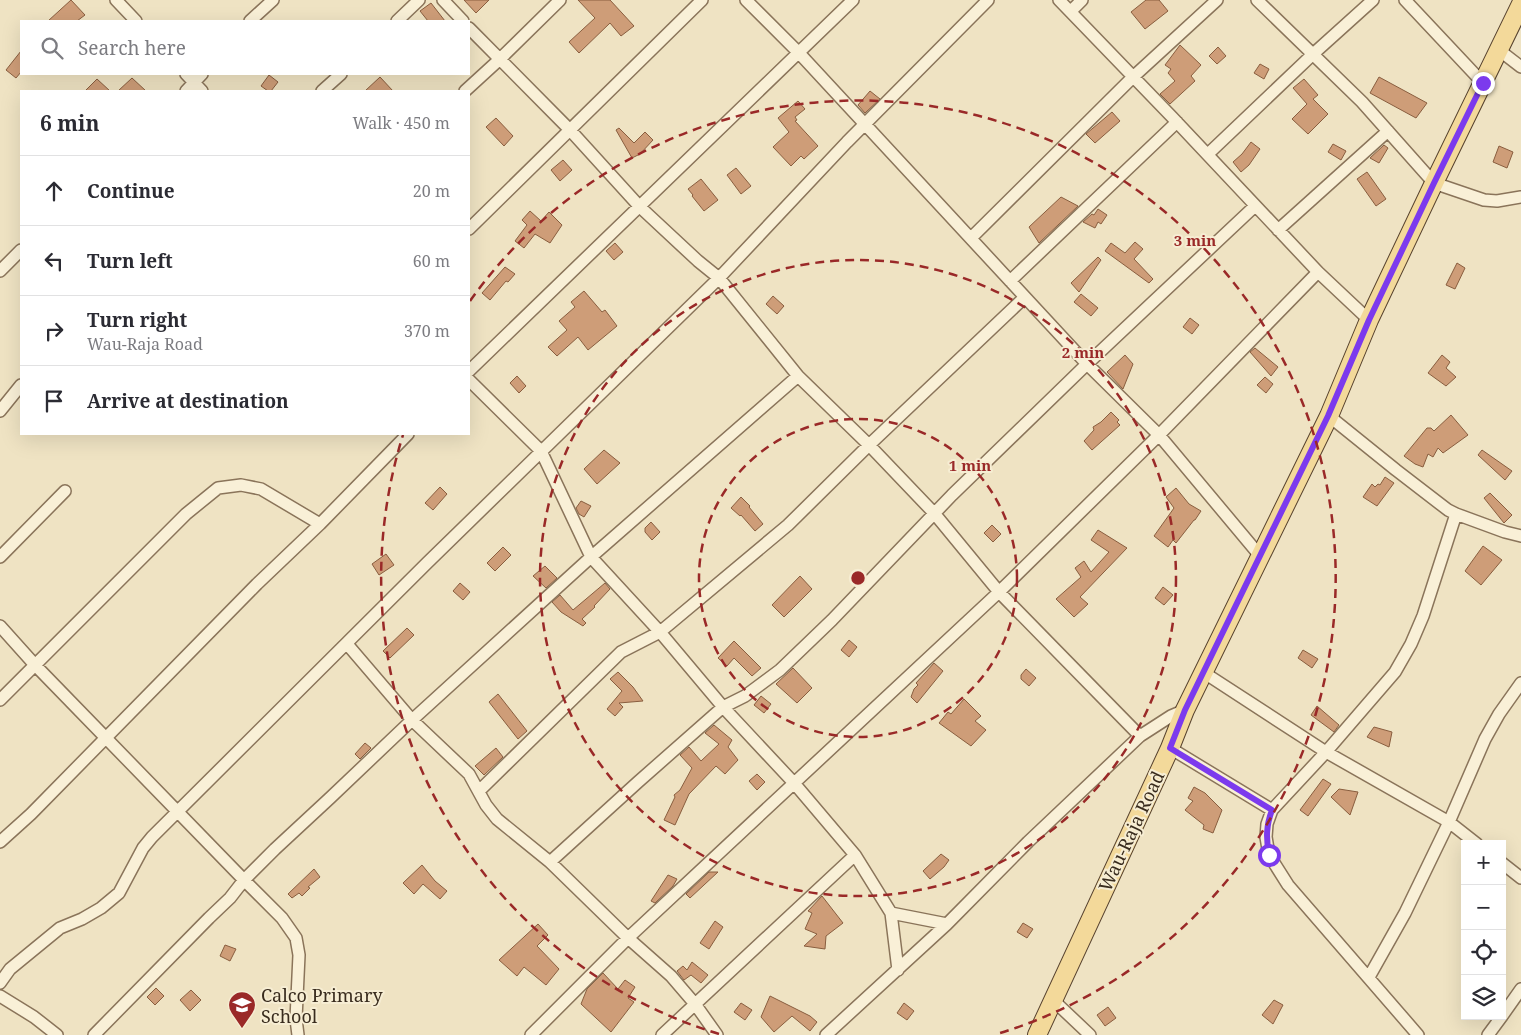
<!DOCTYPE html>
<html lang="en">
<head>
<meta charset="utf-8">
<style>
  body { margin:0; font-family:"Noto Serif",serif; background:#f7f7f7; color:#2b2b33 }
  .controls { position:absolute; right:15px; bottom:15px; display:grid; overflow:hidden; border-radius:0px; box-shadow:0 5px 20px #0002 }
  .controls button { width:45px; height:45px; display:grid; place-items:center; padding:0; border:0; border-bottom:1px solid #e1e1e2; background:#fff; color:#2b2b33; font:25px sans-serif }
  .stop { position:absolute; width:15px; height:15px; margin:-11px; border:4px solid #7c3aed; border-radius:50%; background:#fff }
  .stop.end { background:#7c3aed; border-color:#fff; box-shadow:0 1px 5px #0008 }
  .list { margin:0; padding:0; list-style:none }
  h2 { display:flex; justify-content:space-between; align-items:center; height:65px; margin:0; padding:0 20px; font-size:21px }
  h2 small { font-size:16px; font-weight:400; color:#7c7c81 }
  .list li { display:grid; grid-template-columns:32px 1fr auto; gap:15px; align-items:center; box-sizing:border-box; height:70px; padding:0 20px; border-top:1px solid #e1e1e2 }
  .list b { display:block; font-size:19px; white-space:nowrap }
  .list p { margin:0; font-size:16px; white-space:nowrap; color:#7c7c81 }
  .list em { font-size:16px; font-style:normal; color:#7c7c81 }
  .icon { flex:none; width:28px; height:28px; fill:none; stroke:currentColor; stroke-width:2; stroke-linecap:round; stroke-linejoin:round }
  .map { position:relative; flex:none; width:1521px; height:1035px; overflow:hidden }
  .search { position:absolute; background:#fff; box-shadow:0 5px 20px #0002; left:20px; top:20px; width:450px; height:55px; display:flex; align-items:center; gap:12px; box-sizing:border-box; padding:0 18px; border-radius:0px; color:#7c7c81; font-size:19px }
  .panel { position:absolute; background:#fff; box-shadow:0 5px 20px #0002; left:20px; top:90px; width:450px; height:345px; border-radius:0px }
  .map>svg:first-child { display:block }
  .building { fill:#ce9d78; stroke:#895e3f }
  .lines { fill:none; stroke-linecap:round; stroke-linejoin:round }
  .street-casing { stroke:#8a745a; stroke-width:14 }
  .primary-casing { stroke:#57422e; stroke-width:20 }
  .street { stroke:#f9f0d7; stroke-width:11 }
  .primary { stroke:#f3d99a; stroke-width:18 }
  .route { stroke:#7c3aed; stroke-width:6 }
  .ring { fill:none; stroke:#9a2928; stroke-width:2.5; stroke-dasharray:9 6 }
  .labels { text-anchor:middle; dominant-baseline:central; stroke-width:4; stroke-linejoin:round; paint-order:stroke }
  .street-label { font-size:18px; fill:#392c1e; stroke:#f6edd3 }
  .poi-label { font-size:18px; fill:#392c1e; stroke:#f6edd3; text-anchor:start }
  .centre { fill:#9a2928; stroke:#f6edd3; stroke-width:2.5 }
  .ring-label { font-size:15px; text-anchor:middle; font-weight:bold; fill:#9a2928; stroke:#f6edd3; stroke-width:4; stroke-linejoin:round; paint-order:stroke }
</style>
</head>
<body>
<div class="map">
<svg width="1521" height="1035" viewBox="0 0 1521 1035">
  <rect width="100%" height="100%" fill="#efe3c3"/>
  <path class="building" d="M71,0l14,15 -8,6h-29z
    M464,0h25l-13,13z
    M578,0h32l24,26 -13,10 -11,-13 -31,30 -10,-11 26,-24z
    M1146,0h13l9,11 -23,18 -14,-17z
    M431,3l14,18h-17l-8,-10z
    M1180,45l21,20 -10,11 4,5 -25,23 -10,-10 15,-13 -7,-8 3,-4 -6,-4z
    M1218,47l8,9 -9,8 -8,-8z
    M21,51v21l-5,6 -10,-8z
    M1260,64l9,5 -5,10 -10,-6z
    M269,75l9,7 -7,9h-3l-7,-5z
    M380,77l13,14h-28z
    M1379,77l48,26 -11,15 -46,-25z
    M132,78l14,13h-28z
    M97,79l13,12h-25z
    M1304,79l14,16 -5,4 15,15 -20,20 -16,-15 15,-15 -14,-16z
    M870,91l10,8 -15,14 -7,-8z
    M798,101l7,8 -10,8 2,3 -2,1 23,25 -14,13 -3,-3 -10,10 -18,-19 16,-15 -11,-14z
    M1112,112l8,9 -25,22 -9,-9z
    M496,118l17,18 -9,10 -18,-19z
    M619,128l15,15 11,-11 8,8 -13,14 -8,4 -16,-28z
    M1251,142l9,7 -11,16 -8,7 -8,-10 9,-8z
    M1333,144l13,7 -5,9 -13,-8z
    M1384,145l4,3 -9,15 -9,-5z
    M1499,146l14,6 -6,16 -14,-6z
    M563,160l9,10 -12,11 -9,-11z
    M736,168l15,18 -10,8 -14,-19z
    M1367,172l19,27 -10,7 -19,-27z
    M701,179l17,21 -14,11 -12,-15 1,-1 -5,-6z
    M1061,197l17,9 -39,37 -10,-16z
    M1098,209l9,6 -6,9 -3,-2 -3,6 -12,-6 9,-8 2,1z
    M530,211l11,10 8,-9 13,13 -12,18 -15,-9 -11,14 -9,-7 12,-16 -5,-5z
    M1135,242l8,7 -9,10 19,20 -4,4 -44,-32 6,-8 14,10z
    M615,243l8,9 -9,8 -8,-9z
    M1098,257l3,3 -22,32 -8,-9z
    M1457,263l8,5 -10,21 -9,-4z
    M505,267l10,7 -7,8 -2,-1 -16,19 -8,-7z
    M584,291l18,21 3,-2 12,16 -29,24 -10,-13 -21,19 -9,-9 19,-17 -8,-9 16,-14 -4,-5z
    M1081,294l17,14 -7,8 -17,-14z
    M773,296l11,10 -7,8 -11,-10z
    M1190,318l9,7 -7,9 -9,-7z
    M1255,348l23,19 -7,9 -21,-24z
    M1125,355l8,9 -10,25 -16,-17z
    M1442,355l8,7 -4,6 10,9 -10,9 -18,-13z
    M517,376l9,10 -7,7 -9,-10z
    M1265,377l8,7 -7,9 -9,-8z
    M1111,412l8,8 -2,2 3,3 -28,25 -8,-9 10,-11 -1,-3 8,-5z
    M1451,415l17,20 -25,18 -5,-5 -5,9 -5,-3 -5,13 -8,-3 -11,-8 23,-28h4l3,3z
    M604,450l16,13 -23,21 -13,-15z
    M1482,450l30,21 -7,9 -27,-25z
    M1385,477l9,6 -17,23 -14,-9 9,-13 3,3 3,-3 2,1z
    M440,487l7,7 -14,16 -8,-7z
    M1176,488l13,16 12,7 -6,9h-1l-18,23 -3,-3 -5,7 -14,-11 20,-28 -8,-11z
    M1490,493l22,22 -8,8 -20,-25z
    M741,497l9,9 -1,1 14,17 -8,7 -14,-16 -1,1 -9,-8z
    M581,501l10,5 -7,11 -5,-3 -3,-6z
    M651,522l9,10 -8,8 -7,-8v-4z
    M992,525l9,9 -8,8 -9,-9z
    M1098,530l29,18 -47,49 8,7 -14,13 -18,-18 25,-22 -6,-9 9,-7 7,11 18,-20 -18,-12z
    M1483,546l19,14 -21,25 -16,-14z
    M503,547l8,8 -16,16 -8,-8z
    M386,554l8,11 -15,10 -7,-11z
    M545,566l12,12 -11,10 -13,-12z
    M800,576l12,13 -28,28 -12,-12z
    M460,583l10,9 -7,8 -10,-9z
    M605,583l5,6 -16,17 1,1 -13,12 4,4 -3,3 -22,-14 -9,-10 8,-7 13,15z
    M1163,587l10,8 -9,10 -9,-7z
    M407,628l7,7 -24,23 -7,-7z
    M849,640l8,7 -8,10 -8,-7z
    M734,641l27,27 -9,8 -18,-18 -7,8 -9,-8z
    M1303,650l15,9 -6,9 -14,-10z
    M934,663l9,8 -26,32 -6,-6 3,-8 4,-4 -2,-2z
    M793,668l19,20 -15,15 -21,-19z
    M1026,669l10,9 -7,8 -8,-7v-4z
    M618,672l15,15 10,14 -24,2 4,4 -8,9 -8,-7 15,-18 -12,-12z
    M498,694l29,37 -9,8 -29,-37z
    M761,696l10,8 -7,9 -10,-8z
    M964,699l17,17 -6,5 11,9 -15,16 -32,-23 9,-11 3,2z
    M1317,706l22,19 -5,7 -23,-17z
    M714,725l18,15 -4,7 10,13 -13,14 -9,-8 -27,28 -14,31 -11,-5 11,-23 -1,-2 6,-5 12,-22 -12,-13 9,-8 12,14 18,-17 -14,-11z
    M1374,727l18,5 -3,15 -22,-10z
    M365,743l6,5 -11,11 -5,-5z
    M496,748l7,9 -19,18 -9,-9z
    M757,774l8,8 -8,8 -8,-9z
    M1323,779l8,5 -23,32 -8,-6z
    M1194,787l11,6 17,17 -9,23 -10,-4 1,-4 -19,-15 8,-9 -5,-3z
    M1339,789l19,3 -8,23 -19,-18z
    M941,854l8,6 -5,7 -14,12 -7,-8z
    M422,865l13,16 12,10 -7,8 -17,-15 -9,10 -11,-11z
    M314,869l6,8 -12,10 2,1 -8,8 -3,-3 -7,5 -4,-4z
    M709,872h9l-28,26 -4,-4z
    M668,875l9,4 -4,7 -18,17 -4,-2z
    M822,896l21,27 -17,13 -1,13 -21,-3 13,-12 -12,-5 7,-16 -4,-2z
    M715,921l8,6 -14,22 -9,-6z
    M1023,923l10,6 -6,9 -10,-6z
    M538,924l10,11 -11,11 22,23 -13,16 -22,-18 -7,9 -18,-16z
    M225,945l11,4 -6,12 -10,-5z
    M692,962l16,13 -7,8 -10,-8 -7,5 -7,-9 6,-5 4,4z
    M603,973l15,16 7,-9 10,7 -7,11 6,4 -23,30 -30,-28 6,-15z
    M156,988l8,8 -9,9 -8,-8z
    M191,990l10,10 -11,11 -10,-11z
    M770,996l40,20 7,6 -7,9 -18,-15 -18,16 -13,-15z
    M1274,1000l9,5 -10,19 -11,-9z
    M741,1003l11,7 -7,10 -11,-8z
    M904,1003l10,8 -7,9 -10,-7z
    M1108,1007l8,11 -11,8 -8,-11z"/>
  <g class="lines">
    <g class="street-casing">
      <path id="street" d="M116,0l20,21
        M443,0l20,21
        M746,0l53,53 288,311 72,71 102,122
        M1059,0l113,117 146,155 51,48
        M1257,0l105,102 72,81 50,17 13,1 24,-4
        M1405,0l78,83
        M1071,11l11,-11
        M250,21l23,-21
        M397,21l22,-21
        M469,28l101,102 70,77 58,54 21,17 79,98 71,69 65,68 65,79 141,144
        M1499,50l22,17
        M186,74l16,17
        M186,91l16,-17
        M322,91l19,-17
        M465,91l35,-32 60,-59
        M1208,154l104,-99 61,-55
        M469,229l233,-229
        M1278,230l110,-99
        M971,238l162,-161 84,-77
        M0,271l21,-21
        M1010,281l167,-159
        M469,371l384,-371
        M469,380l72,71 50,106 69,75 63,75 71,76 61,72 36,58 7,57
        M0,411l21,-26
        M1329,416l67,54 52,40 8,4 49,18 16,4
        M0,557l65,-66
        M0,626l35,39 209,215 38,38 14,20 3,17 -3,64 2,16
        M347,644l65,76 57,54 17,31 11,14 53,43 78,76 43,38 24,28 22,31
        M1203,672l123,80 123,70 28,22
        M0,700l186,-186 32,-26 23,-3 20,4 59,35
        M1170,748l102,62
        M479,791l142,-139 39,-20 128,-107 81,-80 156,-148
        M0,842l31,-28 226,-230 63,-60 88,-90
        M550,862l88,-80 85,-75 22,-11 35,-26 52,-50 120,-125 135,-131 168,-158
        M1502,863l19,15
        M891,913l56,11
        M1369,977l36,-64 44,-91 36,-83 14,-25 22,-31
        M0,983l10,-14 50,-41 22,-9 19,-11 18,-15 24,-45 9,-11 275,-274 292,-285 128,-136 141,-142
        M0,996l34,21 23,18
        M1053,1000l37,35
        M1502,1016l19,-27
        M94,1035l115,-117 21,-20 14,-18 31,-31 55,-51 82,-78 179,-163 207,-181
        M531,1035l97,-97 371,-346 160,-157 159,-163
        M662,1035l193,-180
        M826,1035l121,-111 81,-82 112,-106 31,-20 14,-6
        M1418,1035l-130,-150 -19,-30 -3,-18 1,-13 5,-14 54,-58 69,-80 16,-28 12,-28 33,-102
        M1488,1035l14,-19"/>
    </g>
    <g class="primary-casing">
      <path id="primary" d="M1037,1035l133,-287 15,-38 144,-294 40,-96 65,-137 87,-179"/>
    </g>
    <use href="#street" class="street"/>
    <use href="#primary" class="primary"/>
  </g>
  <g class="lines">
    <path class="route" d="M1269,855c-3,-17 -3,-29 3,-45l-102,-62 15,-38 143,-294 41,-96 65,-137 49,-100"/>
  </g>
  <g class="ring">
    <circle cx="858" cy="578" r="159"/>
    <circle cx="858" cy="578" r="318"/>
    <path d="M719 1034A477 477 0 0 1 403 435M470 301A477 477 0 1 1 997 1034"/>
  </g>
  <defs>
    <g id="school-pin" transform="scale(1.4375)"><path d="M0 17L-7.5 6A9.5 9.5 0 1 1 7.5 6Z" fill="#9a2928" stroke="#f6edd3"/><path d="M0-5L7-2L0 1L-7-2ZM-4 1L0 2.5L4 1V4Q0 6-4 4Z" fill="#fff"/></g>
  </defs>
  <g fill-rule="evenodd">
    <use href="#school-pin" x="242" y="1005"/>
  </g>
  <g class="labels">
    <g class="street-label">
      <text transform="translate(1131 831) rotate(-65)">Wau-Raja Road</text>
    </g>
    <g class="poi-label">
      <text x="261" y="995">Calco Primary<tspan x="261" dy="21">School</tspan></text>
    </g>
  </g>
  <circle cx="858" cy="578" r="8" class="centre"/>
  <g class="ring-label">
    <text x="1195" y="246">3 min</text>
    <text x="1083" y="358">2 min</text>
    <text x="970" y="471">1 min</text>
  </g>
</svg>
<div class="controls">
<button>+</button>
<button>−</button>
<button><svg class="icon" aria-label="locate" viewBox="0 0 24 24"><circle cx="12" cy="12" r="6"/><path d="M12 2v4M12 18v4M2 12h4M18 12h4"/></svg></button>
<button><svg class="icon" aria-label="layers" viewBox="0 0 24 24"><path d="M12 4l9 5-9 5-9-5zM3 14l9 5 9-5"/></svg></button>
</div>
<div class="stop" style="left:1269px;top:855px"></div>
<div class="stop end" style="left:1483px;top:83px"></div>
<div class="search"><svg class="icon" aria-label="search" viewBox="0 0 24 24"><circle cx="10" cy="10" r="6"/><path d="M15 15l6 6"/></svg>Search here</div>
<section class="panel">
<h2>6 min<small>Walk · 450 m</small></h2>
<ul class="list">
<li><svg class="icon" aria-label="ahead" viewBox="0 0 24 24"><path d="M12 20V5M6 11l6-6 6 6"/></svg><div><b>Continue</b></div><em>20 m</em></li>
<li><svg class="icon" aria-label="left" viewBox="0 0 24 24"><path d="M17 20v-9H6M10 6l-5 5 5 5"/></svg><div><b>Turn left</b></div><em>60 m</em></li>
<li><svg class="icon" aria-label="right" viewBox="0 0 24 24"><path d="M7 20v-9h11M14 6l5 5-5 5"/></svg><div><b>Turn right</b><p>Wau-Raja Road</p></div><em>370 m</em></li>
<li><svg class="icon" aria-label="arrive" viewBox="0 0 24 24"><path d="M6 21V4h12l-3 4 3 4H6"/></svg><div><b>Arrive at destination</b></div></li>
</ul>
</section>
</div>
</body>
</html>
